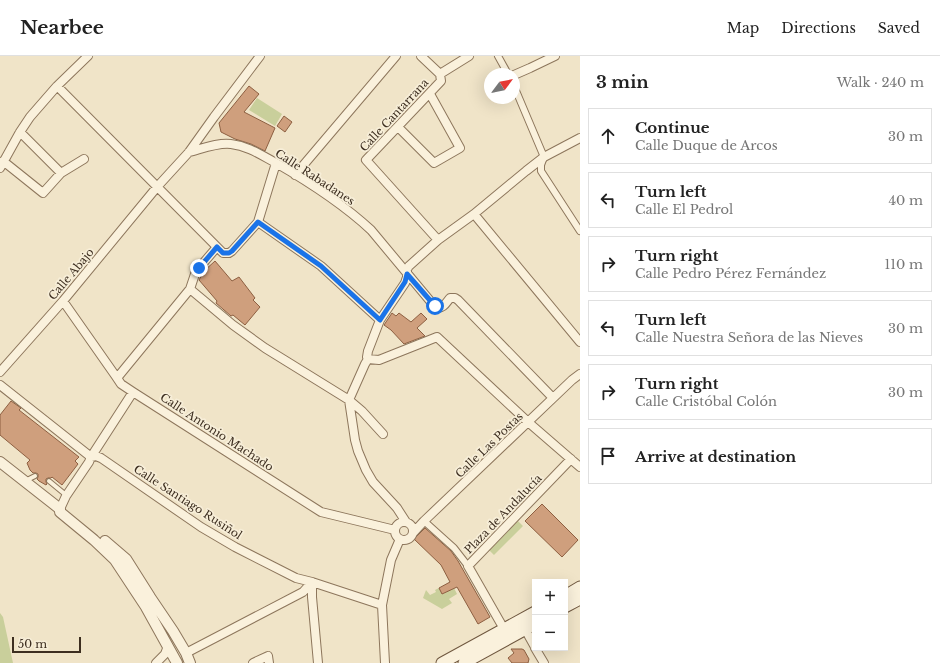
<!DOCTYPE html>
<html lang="en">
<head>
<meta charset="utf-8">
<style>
  body { margin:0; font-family:"Libre Baskerville",serif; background:#f6f6f6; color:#222 }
  .controls { position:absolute; right:12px; bottom:12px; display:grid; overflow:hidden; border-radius:0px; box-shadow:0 4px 16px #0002 }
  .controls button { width:36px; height:36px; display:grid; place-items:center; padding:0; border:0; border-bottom:1px solid #e0e0e0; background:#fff; color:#222; font:20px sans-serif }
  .compass { position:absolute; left:484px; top:12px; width:36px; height:36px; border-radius:50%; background:#fff; box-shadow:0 4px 16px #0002; rotate:58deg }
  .scale { position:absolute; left:12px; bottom:10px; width:69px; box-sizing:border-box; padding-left:4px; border:2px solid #3d2e20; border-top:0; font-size:11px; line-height:14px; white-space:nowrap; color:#3d2e20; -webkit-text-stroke:3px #f7eed8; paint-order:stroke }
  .stop { position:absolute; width:12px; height:12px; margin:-9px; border:3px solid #1a73e8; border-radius:50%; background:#fff }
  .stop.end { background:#1a73e8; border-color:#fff; box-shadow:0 1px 4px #0008 }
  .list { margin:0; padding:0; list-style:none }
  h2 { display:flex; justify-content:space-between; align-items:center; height:52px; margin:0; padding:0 16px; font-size:17px }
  h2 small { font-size:13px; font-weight:400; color:#767676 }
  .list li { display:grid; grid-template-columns:26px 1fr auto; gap:12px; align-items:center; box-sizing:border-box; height:56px; margin:0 8px 8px; padding:0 8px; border:1px solid #e0e0e0; border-radius:0px }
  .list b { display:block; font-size:15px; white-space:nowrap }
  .list p { margin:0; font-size:13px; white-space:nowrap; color:#767676 }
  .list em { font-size:13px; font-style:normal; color:#767676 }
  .icon { flex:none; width:22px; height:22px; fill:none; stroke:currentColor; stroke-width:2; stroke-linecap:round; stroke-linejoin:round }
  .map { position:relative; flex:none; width:580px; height:607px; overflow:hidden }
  header { display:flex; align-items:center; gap:24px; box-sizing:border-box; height:56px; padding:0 20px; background:#fff; border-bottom:1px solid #e0e0e0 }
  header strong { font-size:19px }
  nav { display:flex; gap:22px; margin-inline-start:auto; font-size:14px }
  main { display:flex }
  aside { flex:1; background:#fff }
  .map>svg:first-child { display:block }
  .green { fill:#c9cf9b }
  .building { fill:#cf9f7d; stroke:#8d5f41 }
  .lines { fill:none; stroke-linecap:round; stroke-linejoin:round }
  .service-casing { stroke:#8d765c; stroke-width:6 }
  .pedestrian-casing { stroke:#8d765c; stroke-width:8 }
  .minor-casing { stroke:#8d765c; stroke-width:10 }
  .tertiary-casing { stroke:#8d765c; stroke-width:12 }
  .secondary-casing { stroke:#6f573f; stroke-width:13 }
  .service { stroke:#faf1dc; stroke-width:4 }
  .pedestrian { stroke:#faf1dc; stroke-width:6 }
  .minor { stroke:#faf1dc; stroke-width:8 }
  .tertiary { stroke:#faf1dc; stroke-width:10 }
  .secondary { stroke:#faf1dc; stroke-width:11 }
  .route { stroke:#1a73e8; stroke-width:5 }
  .labels { text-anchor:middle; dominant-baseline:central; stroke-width:3.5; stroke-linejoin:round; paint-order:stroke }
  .street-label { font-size:11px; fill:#3d2e20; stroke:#f7eed8 }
</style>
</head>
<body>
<header>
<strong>Nearbee</strong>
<nav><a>Map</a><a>Directions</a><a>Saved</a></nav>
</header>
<main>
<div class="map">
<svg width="580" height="607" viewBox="0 0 580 607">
  <rect width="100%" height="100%" fill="#f0e4c8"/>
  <path class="green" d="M257,42l25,16 -7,12 -26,-16z
    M518,465l5,5 -29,29 -5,-5z
    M439,532l3,6 12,-6 3,6 -8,5 3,4 -10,6 -19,-11 3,-8 4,5 6,-3 -1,-2z
    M0,557l3,4 10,46h-13z"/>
  <path class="building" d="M249,30l10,8 -15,18 31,16 -10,23 -14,-7 -16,-5 -14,-7 -2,-9z
    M284,60l8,6 -7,10 -8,-6z
    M215,205l17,20 7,-4 16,21 -2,2 7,7 -15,18 -12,-10 -2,1 -15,-13 1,-2 -18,-21 5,-9z
    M392,257l4,3 3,-3 12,9 10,-9 6,6 -10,9 8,8 -21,8 -13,-14 -7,-5z
    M11,345l10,7 -2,2 60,47 -4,4 3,3 -16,21 -10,-8 -1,1h-3l-2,1v3l1,2 -1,1 -7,-4 -2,-2 1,-2v-3l-2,-1h-3l-3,-3 -3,-7 3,-3 -30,-25v-20z
    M542,448l36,36 -16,17 -37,-36z
    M425,472l26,23 7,10 32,56 -12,7 -21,-37 -15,7 -3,-6 11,-6 -9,-17 -27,-26z
    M511,593h11l2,1 5,9 -1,4h-16l-4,-5 6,-5z"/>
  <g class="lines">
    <g class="service-casing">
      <path id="service" d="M25,425l10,-5
        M49,425l17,14"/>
    </g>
    <g class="pedestrian-casing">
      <path id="pedestrian" d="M498,0l10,18
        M514,30l30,71 -3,8v6l39,60
        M424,465l30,27 14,18"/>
    </g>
    <g class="minor-casing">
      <path id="minor" d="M421,0l19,18 29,-18
        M514,19l16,-7 25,-12
        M57,30l166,167h6l3,-2 26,-29 18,-59
        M398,71l36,36 26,-15 -30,-54
        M20,76l41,41
        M189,96c12,-3 30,-10 42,-8 17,2 30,11 45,19 33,19 67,41 95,67l65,78c7,1 10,-5 14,-10h5l3,2 95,98
        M3,105l40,32 18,-20 23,-14
        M0,112l20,-36 10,-15 27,-31 31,-30
        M295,119l101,-119
        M474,158l106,128
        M258,166l63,44 59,54
        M438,184l-72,-80 75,-79 -1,-7
        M190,233l43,36 32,23 84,52 13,11 21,23
        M63,245l54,77 4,6 12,8 188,120 74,18
        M368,303l11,1 58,-23 91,85 52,45
        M0,316l63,-71 94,-114 32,-35 25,-35 46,-61
        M117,322l73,-89 5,-15 4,-6 18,-21
        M0,329l91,72 5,-1 5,2 100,69 34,20 61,31 16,4 70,23
        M349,344l16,-36 3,-5 -1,-2 1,-6 12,-31 25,-37 2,-6v-8l2,-3 29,-26 36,-26 52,-43 18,-14 36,-19
        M349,344l6,40 3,11 8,19 7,12 24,26 9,14
        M60,453l6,-13 23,-34 2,-5 42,-65
        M395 475a9 9 0 1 1 18 0a9 9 0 1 1-18 0Z
        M413,477l11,-12 148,-141 8,-6
        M312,526v15l6,66
        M504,573l-36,-63 103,-107
        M525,573l10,18
        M535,592l9,15
        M186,597l117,-61 9,-10
        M156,607l9,-9 3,-8
        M253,607l15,-7 1,7
        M385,607l-3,-58 9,-45 9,-21"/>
    </g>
    <g class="tertiary-casing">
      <path id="tertiary" d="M0,406l60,47v3l34,28 21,20 31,47 31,56
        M105,485l21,18 24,38 23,34 13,22 4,10"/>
    </g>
    <g class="secondary-casing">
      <path id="secondary" d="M565,540l15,-9
        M565,551l15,-8
        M442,607l93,-51
        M464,607l71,-39"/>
    </g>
    <use href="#service" class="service"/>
    <use href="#pedestrian" class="pedestrian"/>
    <use href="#minor" class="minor"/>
    <use href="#tertiary" class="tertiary"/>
    <use href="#secondary" class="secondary"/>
  </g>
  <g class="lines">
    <path class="route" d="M199,212l18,-21 6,6h6l3,-2 26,-29 63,44 59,54 25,-38 2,-8 28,32"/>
  </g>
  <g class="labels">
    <g class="street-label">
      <text transform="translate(394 59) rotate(-47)">Calle Cantarrana</text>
      <text transform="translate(315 121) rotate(33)">Calle Rabadanes</text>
      <text transform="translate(71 218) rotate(-50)">Calle Abajo</text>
      <text transform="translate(217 376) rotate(33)">Calle Antonio Machado</text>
      <text transform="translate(489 389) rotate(-44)">Calle Las Postas</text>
      <text transform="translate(188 446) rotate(33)">Calle Santiago Rusiñol</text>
      <text transform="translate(503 458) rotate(-46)">Plaza de Andalucía</text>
    </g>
  </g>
</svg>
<div class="controls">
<button>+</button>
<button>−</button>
</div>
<svg class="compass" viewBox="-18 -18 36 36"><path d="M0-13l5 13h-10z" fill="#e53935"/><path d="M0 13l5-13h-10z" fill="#767676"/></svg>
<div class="scale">50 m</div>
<div class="stop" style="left:435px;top:250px"></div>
<div class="stop end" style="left:199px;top:212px"></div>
</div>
<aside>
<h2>3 min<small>Walk · 240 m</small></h2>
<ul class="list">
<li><svg class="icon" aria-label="ahead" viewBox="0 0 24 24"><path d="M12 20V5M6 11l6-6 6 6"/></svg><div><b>Continue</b><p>Calle Duque de Arcos</p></div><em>30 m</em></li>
<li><svg class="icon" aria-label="left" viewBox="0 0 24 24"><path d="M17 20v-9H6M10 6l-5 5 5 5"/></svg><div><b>Turn left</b><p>Calle El Pedrol</p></div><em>40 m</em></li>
<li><svg class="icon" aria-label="right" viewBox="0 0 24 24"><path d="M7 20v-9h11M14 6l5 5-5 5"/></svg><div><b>Turn right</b><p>Calle Pedro Pérez Fernández</p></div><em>110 m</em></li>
<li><svg class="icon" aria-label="left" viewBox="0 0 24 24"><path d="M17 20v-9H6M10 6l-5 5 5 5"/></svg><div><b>Turn left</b><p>Calle Nuestra Señora de las Nieves</p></div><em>30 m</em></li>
<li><svg class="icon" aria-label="right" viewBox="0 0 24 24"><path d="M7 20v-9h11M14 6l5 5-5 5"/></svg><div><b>Turn right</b><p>Calle Cristóbal Colón</p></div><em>30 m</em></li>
<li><svg class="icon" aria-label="arrive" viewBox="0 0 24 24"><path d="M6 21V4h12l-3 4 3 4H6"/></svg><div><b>Arrive at destination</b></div></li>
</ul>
</aside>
</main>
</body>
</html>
